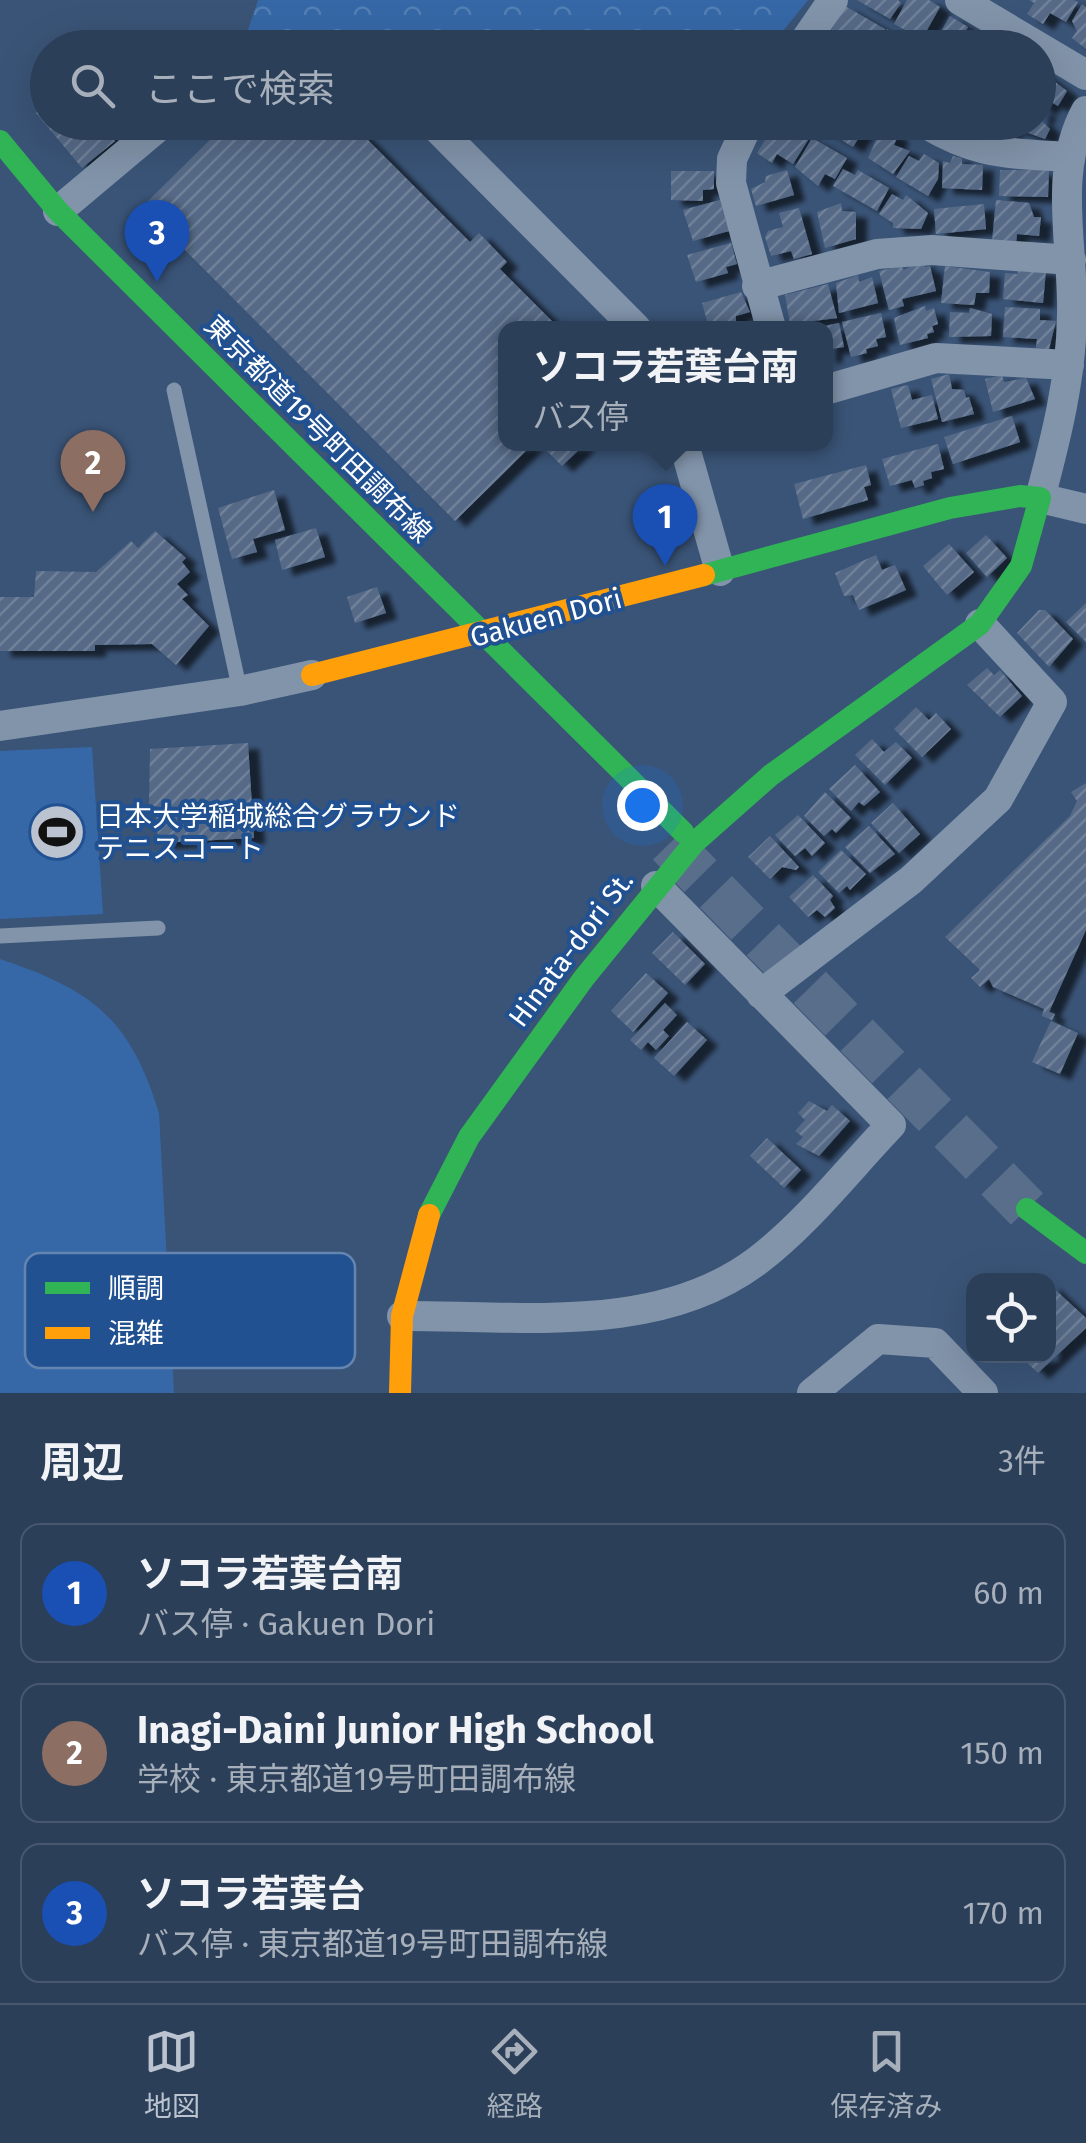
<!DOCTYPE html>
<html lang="ja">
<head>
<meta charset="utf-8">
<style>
  body { margin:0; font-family:"Fira Sans","Noto Sans JP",sans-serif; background:#384a62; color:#f1f3f6 }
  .controls { position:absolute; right:30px; bottom:30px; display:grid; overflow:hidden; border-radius:20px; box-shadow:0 10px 40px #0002 }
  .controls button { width:90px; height:90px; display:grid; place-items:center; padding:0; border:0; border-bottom:2px solid #48586f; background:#2c3f59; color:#f1f3f6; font:50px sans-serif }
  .you { position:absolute; left:642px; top:805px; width:35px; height:35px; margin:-25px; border:8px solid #fff; border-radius:50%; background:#1a73e8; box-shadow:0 0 0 15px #1a73e833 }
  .badge { display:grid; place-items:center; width:65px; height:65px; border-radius:50%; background:#bac3cf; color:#fff; font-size:32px; font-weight:700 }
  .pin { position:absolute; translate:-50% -82px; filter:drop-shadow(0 2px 5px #0008) }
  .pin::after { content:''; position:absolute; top:52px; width:35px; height:30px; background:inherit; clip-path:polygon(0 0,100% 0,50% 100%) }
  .popup { position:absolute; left:498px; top:321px; width:335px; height:130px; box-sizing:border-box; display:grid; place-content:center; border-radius:20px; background:#2c3f59; filter:drop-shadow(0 2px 8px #0005); font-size:32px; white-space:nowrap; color:#a6afba }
  .popup b { font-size:38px; color:#f1f3f6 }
  .popup::after { content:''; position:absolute; left:50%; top:100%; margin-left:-20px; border:20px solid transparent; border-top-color:#2c3f59 }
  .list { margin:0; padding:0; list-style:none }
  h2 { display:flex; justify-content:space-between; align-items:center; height:130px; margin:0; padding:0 40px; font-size:42px }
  h2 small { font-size:32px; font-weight:400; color:#a6afba }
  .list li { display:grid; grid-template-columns:65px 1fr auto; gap:30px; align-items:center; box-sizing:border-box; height:140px; margin:0 20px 20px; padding:0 20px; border:2px solid #48586f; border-radius:20px }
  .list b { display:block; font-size:38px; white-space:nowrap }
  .list p { margin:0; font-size:32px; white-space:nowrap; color:#a6afba }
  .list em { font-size:32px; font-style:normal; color:#a6afba }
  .icon { flex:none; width:55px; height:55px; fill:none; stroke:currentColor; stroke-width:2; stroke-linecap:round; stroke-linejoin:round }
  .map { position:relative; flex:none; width:1086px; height:1393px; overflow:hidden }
  .search { position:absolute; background:#2c3f59; box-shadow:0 10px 40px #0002; left:30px; right:30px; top:30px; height:110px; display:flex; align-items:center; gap:25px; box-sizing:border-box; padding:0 35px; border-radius:55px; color:#a6afba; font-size:38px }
  .sheet { height:610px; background:#2c3f59 }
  nav { display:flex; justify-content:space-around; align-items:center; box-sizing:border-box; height:140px; border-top:2px solid #48586f; background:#2c3f59; font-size:28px; color:#a6afba }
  nav a { display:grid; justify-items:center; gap:5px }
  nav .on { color:#bac3cf }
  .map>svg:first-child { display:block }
  .forest { fill:url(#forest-crowns) }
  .pitch { fill:#3668a7 }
  .building { fill:url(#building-hatch); filter:url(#shadow) }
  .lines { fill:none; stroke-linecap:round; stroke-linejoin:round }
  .primary-tunnel { stroke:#586e8b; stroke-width:45; stroke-dasharray:45 22; stroke-linecap:butt }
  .lane { stroke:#8294aa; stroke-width:15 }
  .street { stroke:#8294aa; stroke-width:30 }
  .fast { stroke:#30b455; stroke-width:22 }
  .slow { stroke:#ff9f0a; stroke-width:22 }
  .labels { text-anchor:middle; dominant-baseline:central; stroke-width:8; stroke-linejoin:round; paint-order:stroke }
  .street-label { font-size:28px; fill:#fff; stroke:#215190 }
  .poi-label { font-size:28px; fill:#fff; stroke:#215190; text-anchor:start }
  .key { fill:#215190; stroke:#6485b1; stroke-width:2.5 }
  .key-label { font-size:28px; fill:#fff }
</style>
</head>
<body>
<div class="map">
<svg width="1086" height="1393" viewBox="0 0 1086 1393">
  <defs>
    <pattern id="forest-crowns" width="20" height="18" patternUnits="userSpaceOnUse" patternTransform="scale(2.5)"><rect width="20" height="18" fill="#3668a7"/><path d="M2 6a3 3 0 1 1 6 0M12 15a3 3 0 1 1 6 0" fill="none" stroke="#547fb4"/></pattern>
    <pattern id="building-hatch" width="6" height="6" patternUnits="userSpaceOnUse" patternTransform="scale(2.5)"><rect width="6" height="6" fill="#566b87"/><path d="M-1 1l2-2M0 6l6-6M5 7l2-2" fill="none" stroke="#6f8199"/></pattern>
    <filter id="shadow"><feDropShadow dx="11" dy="6" stdDeviation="2.5" flood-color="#0009"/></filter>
  </defs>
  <rect width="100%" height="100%" fill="#3a5477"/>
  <path class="forest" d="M258,0h550l-39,48 -386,-1 -15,-13 -120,-4z"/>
  <path class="pitch" d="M92,747l11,167 -103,5v-168z
    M0,959c92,31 130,59 159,154l15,280h-174z"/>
  <path class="building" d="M857,0h41l3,3 -11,16z
    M907,0h22l11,7 -18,32 -28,-15z
    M1029,0h45l4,2 -12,20 -16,-9 -7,11 -16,-10 7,-11z
    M1082,4l4,3v42l-14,-11 5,-7 -5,-10z
    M845,6l40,23 -11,19 -14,-5 -8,5 -23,-14z
    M950,16l18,11 -4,7 12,6 -5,8h-28l4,-8 -8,-5z
    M887,29l30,19h-40z
    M1038,69l29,22 -9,15 -7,-4 -5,7 -8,-4z
    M48,103v19h51l16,19 -33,27 -46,-55z
    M1038,108l8,4 -5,8 9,9 -5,10 -31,-11 -6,7 -13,-9 2,-4h41z
    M228,122h122l120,120 9,-9 28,29 -7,7 59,59h-54v116h28l-78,77 -313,-314z
    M823,122h33l9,6 -12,19 -33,-20z
    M775,124l13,7 4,-6 18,12 -17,27 -16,-10 -5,9 -15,-10z
    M882,127l16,9 -4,9 16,6 -17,23 -25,-16z
    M812,138l35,20 -12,21 -10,-5 -7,12 -23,-19z
    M924,154l15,9 -1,16 -10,17 -32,-19 13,-21 10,5z
    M953,156l9,2v6l21,1 -1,25 -40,-2 1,-27 7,2z
    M843,169l12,6 3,-5 31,18 -12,23 -44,-25z
    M787,170l7,25 -38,11 -5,-17 14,-7 1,-6z
    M1000,170h49l-1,27 -49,-1z
    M671,171h43v18l-11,1v11l-32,-1z
    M892,194l11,6 3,-5 22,18 -7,16 -28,-1v-5l-14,-9z
    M720,200l9,31 -36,10 -10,-31z
    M996,200l33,3 5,14h7l-2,19 -22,-2 -1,10 -24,-2z
    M841,203l1,8 14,1v27l-31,9 -8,-36z
    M984,204l2,25 -50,5 -2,-25z
    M799,208l13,46 -18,5 -3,-8 -20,5 -6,-19 3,-6 15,-4 -4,-14z
    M731,243l6,21 -11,3 2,6 -32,9 -9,-27z
    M923,260l2,7 5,-1 6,25 -34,8 2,7 -15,4 -10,-39 22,-5 3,4z
    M945,266l45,6 -1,21h-13l-2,12 -33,-2z
    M1017,267l29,3 -3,33 -40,-4 2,-26 13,1z
    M858,275l1,7 13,-5 6,26 -39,10 -3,-30z
    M828,284l9,34 -47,6 -5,-29z
    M741,292l9,20 -14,4v7l-11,5h-16l-7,-25z
    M925,306l1,5 8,-3 4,16 -6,2 2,6 -7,2 1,4 -28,7 -6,-27z
    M1005,307l35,2v11l16,1 -7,28 -13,-1 1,-9 -34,-2z
    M970,308l22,6 -1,22 -42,1 1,-25 19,1z
    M881,313l5,24 -10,2 2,7 -12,3 1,4 -16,4 -9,-35z
    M839,323l5,24 -13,2 1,7 -7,2v-32z
    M949,374l3,15 12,1 2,8 3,-1 5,17 -32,8 -11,-43z
    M1002,375l2,7 22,-4 9,21 -42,13 -8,-33z
    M908,385l4,15 20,-5 6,24 -37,9 -10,-39z
    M1012,416l8,26 -67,22 -9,-27z
    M540,444h45l-23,22z
    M938,444l6,25 -13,3 1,6 -9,3 1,4 -9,3 -3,-8 -22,6 -8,-27z
    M866,465l5,20 -7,2 4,13 -65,19 -9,-35z
    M274,490l11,40 -32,9 4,13 -25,7 -14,-51z
    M316,528l9,29 -43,13 -7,-30z
    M155,531l31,27 -4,4 8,10 -13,12 11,11 -6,4 27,27 -33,39 -24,-21 -57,1v6h-95v-54h34l2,-26 60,1 35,-31 7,7z
    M986,535l21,23 -20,19 -21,-24z
    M949,544l25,28 -27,23 -24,-29z
    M876,555l6,15 13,-5 11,25 -47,20 -6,-15 -9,1 -9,-23z
    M377,587l9,26 -31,10 -8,-26z
    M1086,603v39l-20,-20z
    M1039,610h6l28,29 -24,28 -32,-34z
    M987,668l7,7 6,-5 22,26 -22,21 -33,-32z
    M916,707l13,13 7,-7 15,16 -29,28 -28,-28z
    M872,739l12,13 12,-10 16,16 -27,27 -30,-30z
    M248,743l6,95 -96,5 -2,-37 -7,1 1,-58z
    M855,765l25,27 -16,14 -5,-4 -8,9 -22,-22z
    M1086,783v147l-37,82 6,2 -3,6 -10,-4 2,-7 -51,-22 -4,-8 -9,8 -9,-9 9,-8 -35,-33 125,-121 7,-15 -6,-9z
    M825,792l26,26 -15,15 -4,-4 -8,7 -20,-20z
    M893,803l27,31 -21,19 -28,-30z
    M798,815l27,28 -13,13 -7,-8 -10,8 -20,-21z
    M869,826l26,28 -25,19 -25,-26z
    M770,836l29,31 -3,3 -14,-3 -12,12 -22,-22z
    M841,850l25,24 -16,16 -3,-4 -8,7 -21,-21z
    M813,875l20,21 -3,4 5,8 -10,9 -8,-7 -9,7 -19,-20z
    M673,932l32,32 -20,21 -33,-32z
    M646,973l22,20 -35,39 -22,-21z
    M665,1003l12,12 -14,15 6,6 -13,14 -8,-8 -7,8 -11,-10z
    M1051,1021l27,12 -18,41 -28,-12z
    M687,1022l20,18 -33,36 -20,-18z
    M809,1101l18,10 5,-6 18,16 -31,35 -23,-12 7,-7 -8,-6 10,-11 -7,-7z
    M767,1138l34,32 -17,18 -34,-32z
    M1048,1283l38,35v10l-48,45 -18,-17h28z"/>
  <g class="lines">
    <path class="primary-tunnel" d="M669,844l358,365"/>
    <path class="lane" d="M174,390l66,301
      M0,936l158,-8"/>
    <path class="street" d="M960,0l126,75
      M800,48l33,-48
      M1086,111c-34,62 -12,137 -14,205 -1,63 -16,122 -32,182l46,11
      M431,122l205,206
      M749,122l-17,37 -1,24 40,145
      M923,122c54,33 83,31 144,35
      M58,211l106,-89
      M757,286l120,-32 55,-4 139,10
      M825,390l111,-32 133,7
      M684,444l36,127
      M0,726l240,-35 72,-16
      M761,994l150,-114 87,-81 54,-97 -72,-78
      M402,1316c117,-1 255,20 355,-55 50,-38 91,-91 134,-136l-235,-239
      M812,1393l66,-54 57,4 48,50"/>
    <path class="fast" d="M0,141l58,70 625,621
      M1027,1209l59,44
      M429,1215l40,-78 115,-159 110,-135 77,-68 209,-151 41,-58 19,-68 -20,-2 -70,12 -246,67"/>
    <path class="slow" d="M312,675l392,-100
      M400,1393l2,-77 27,-101"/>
  </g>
  <defs>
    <g id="stadium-disc" transform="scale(2.875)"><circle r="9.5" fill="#bac3cf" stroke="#215190"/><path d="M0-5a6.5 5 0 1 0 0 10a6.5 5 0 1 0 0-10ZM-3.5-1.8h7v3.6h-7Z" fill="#111"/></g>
  </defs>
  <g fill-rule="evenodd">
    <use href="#stadium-disc" x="57" y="832"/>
  </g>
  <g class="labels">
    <g class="street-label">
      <text transform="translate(318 429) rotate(45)">東京都道19号町田調布線</text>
      <text transform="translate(546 618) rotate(-15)">Gakuen Dori</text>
      <text transform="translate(571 949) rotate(-53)">Hinata-dori St.</text>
    </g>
    <g class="poi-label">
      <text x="96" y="816">日本大学稲城総合グラウンド<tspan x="96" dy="32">テニスコート</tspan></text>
    </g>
  </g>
  <rect x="25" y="1253" width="330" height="115" rx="15" class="key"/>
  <rect x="45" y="1282" width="45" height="12" fill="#30b455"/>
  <rect x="45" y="1327" width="45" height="12" fill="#ff9f0a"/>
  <g class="key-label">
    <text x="108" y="1298">順調</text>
    <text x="108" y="1343">混雑</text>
  </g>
</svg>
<div class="controls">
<button><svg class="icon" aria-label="locate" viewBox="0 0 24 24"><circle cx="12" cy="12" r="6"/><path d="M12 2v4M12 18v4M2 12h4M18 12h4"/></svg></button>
</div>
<div class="you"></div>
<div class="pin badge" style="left:665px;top:566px;background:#1a4fb4">1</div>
<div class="popup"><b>ソコラ若葉台南</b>バス停</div>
<div class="pin badge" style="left:93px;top:512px;background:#8d6e63">2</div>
<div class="pin badge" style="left:157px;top:282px;background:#1a4fb4">3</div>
<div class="search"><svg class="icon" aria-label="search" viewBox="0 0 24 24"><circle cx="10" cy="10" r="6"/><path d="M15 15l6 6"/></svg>ここで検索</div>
</div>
<section class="sheet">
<h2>周辺<small>3件</small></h2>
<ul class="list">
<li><span class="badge" style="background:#1a4fb4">1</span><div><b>ソコラ若葉台南</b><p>バス停 · Gakuen Dori</p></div><em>60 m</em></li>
<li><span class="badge" style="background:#8d6e63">2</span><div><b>Inagi-Daini Junior High School</b><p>学校 · 東京都道19号町田調布線</p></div><em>150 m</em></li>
<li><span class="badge" style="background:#1a4fb4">3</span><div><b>ソコラ若葉台</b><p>バス停 · 東京都道19号町田調布線</p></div><em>170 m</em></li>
</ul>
</section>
<nav>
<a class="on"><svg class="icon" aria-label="map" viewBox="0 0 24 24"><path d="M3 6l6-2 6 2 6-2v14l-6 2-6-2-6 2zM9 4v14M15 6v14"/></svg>地図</a>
<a><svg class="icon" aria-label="directions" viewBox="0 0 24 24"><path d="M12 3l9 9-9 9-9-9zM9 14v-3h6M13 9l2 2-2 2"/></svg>経路</a>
<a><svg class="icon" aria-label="saved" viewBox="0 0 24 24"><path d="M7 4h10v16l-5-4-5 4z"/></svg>保存済み</a>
</nav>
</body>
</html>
